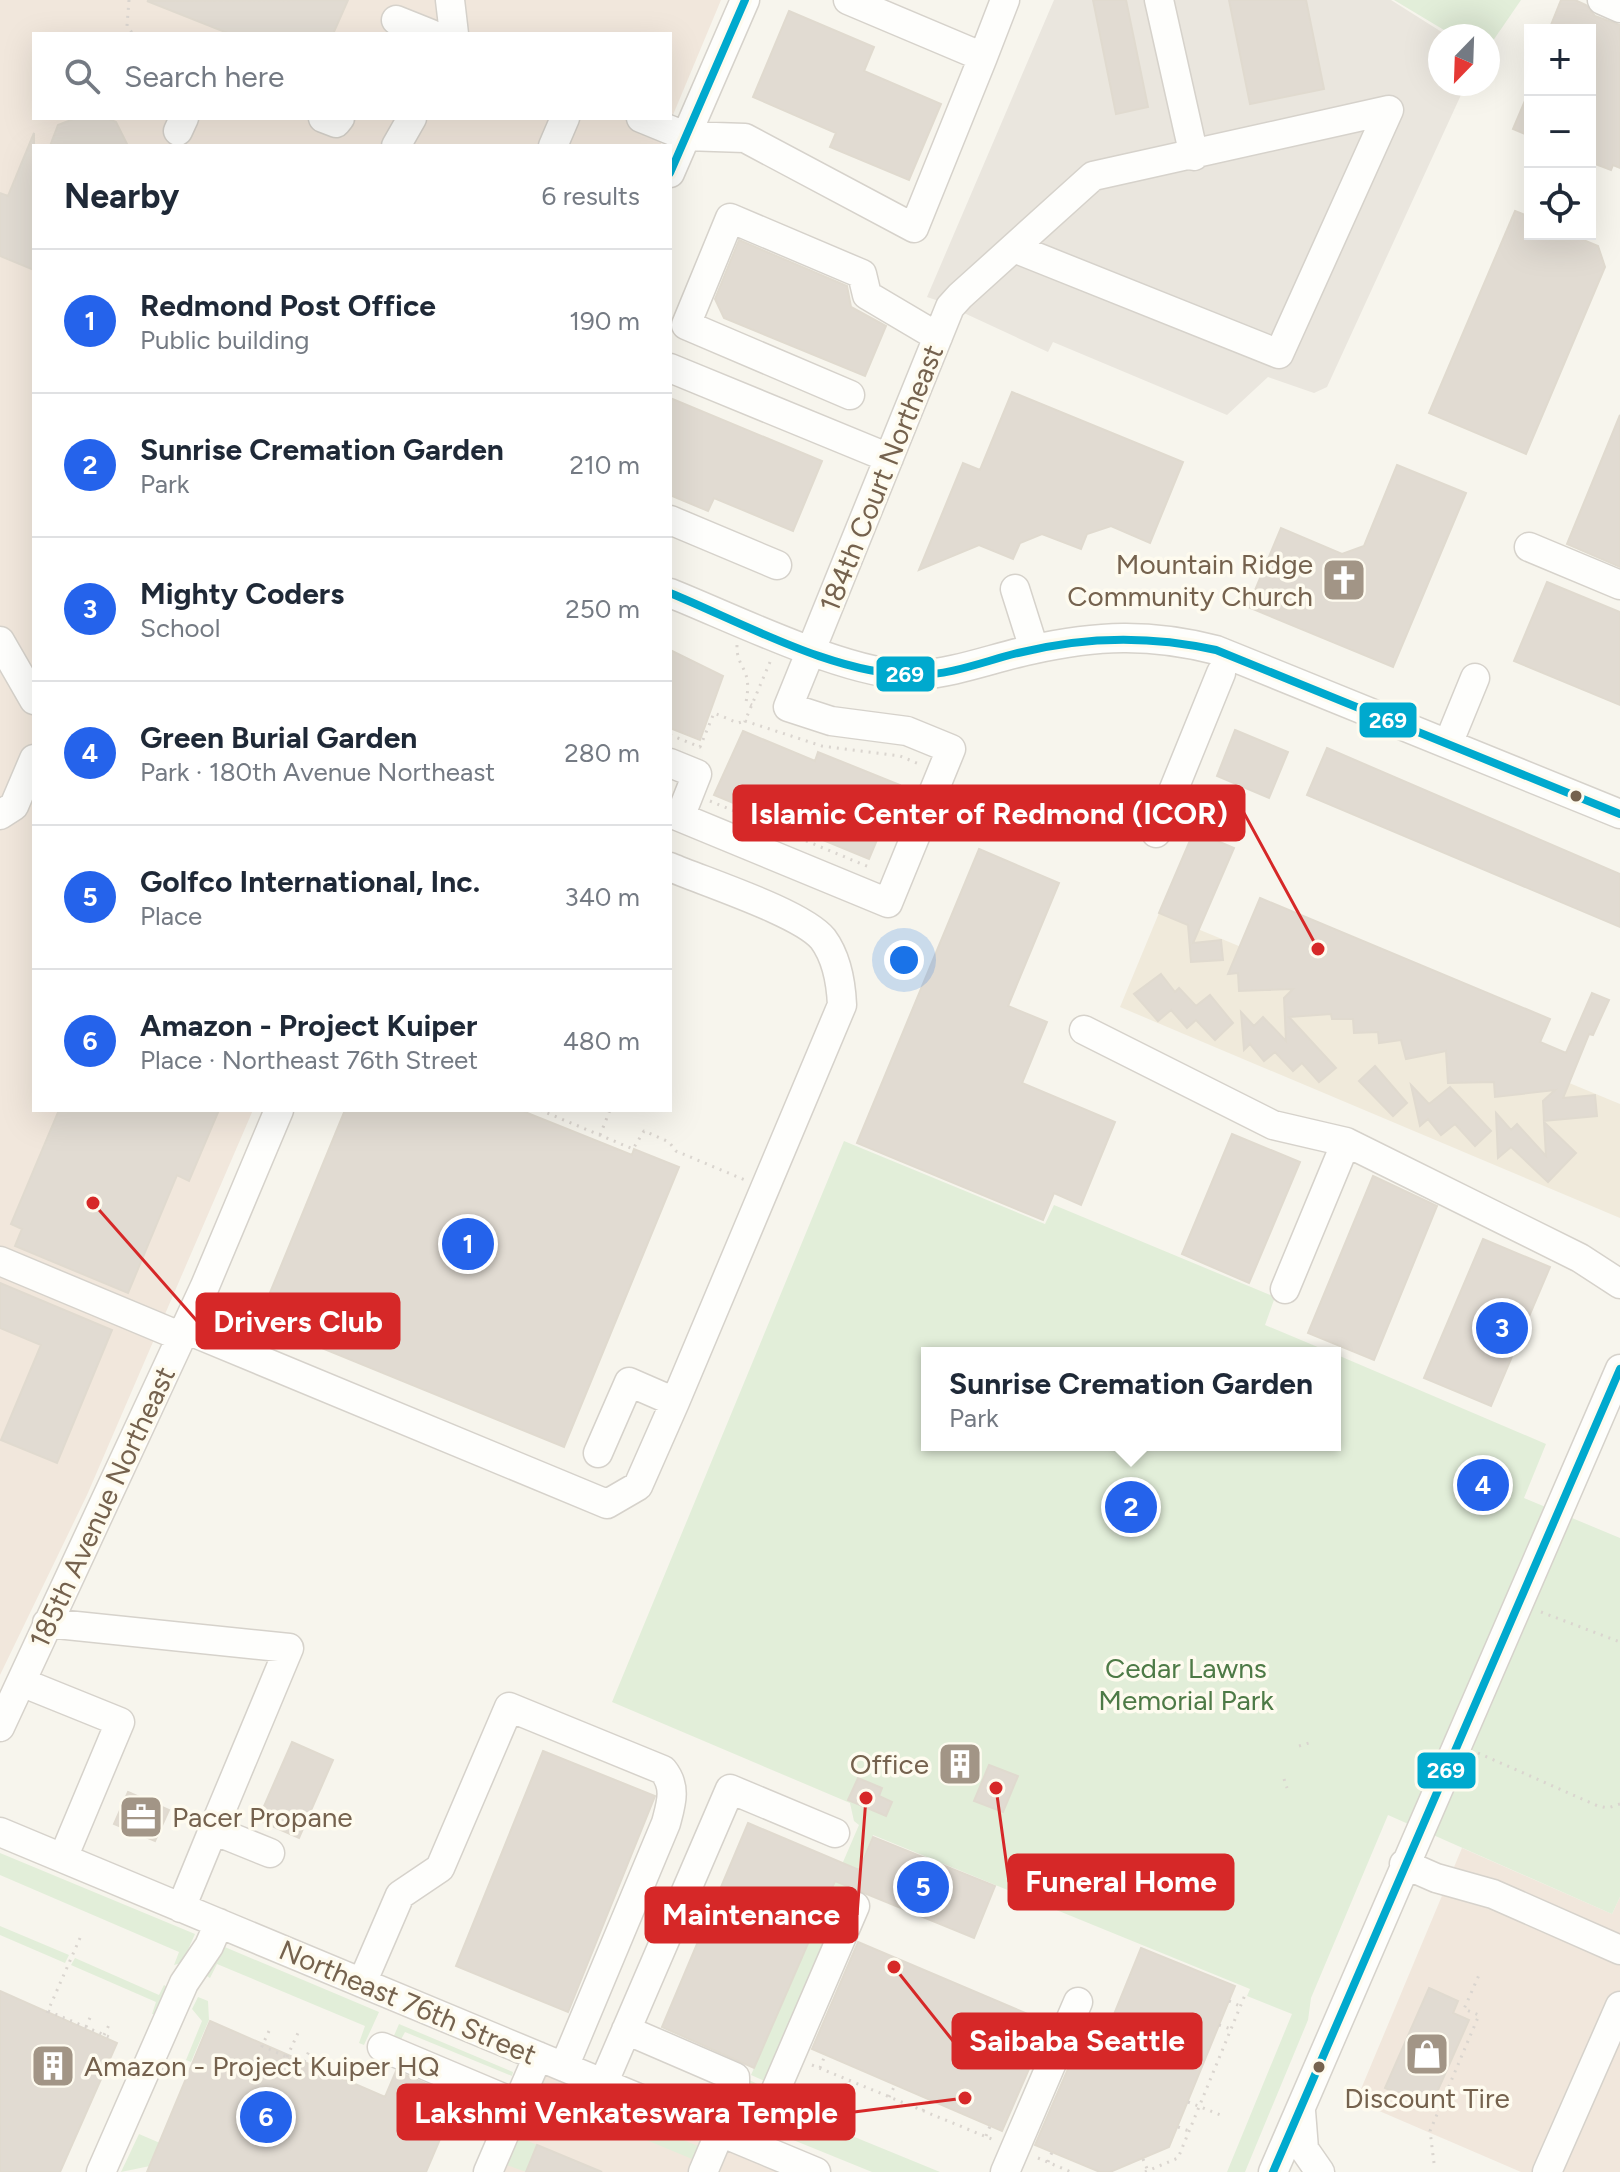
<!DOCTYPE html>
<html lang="en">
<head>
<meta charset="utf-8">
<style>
  body { margin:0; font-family:Figtree,sans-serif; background:#f6f6f7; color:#1f2937 }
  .controls { position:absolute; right:24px; top:24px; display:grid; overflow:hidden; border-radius:0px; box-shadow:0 8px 32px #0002 }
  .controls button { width:72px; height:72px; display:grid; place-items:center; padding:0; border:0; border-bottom:2px solid #e0e1e3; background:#fff; color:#1f2937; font:40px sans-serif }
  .compass { position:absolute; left:1428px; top:24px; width:72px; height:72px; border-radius:50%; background:#fff; box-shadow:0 8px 32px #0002; rotate:203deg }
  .you { position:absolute; left:904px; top:960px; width:28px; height:28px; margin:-20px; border:6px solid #fff; border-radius:50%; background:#1a73e8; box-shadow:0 0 0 12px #1a73e833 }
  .badge { display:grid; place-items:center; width:52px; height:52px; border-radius:50%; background:#2563eb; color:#fff; font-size:26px; font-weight:700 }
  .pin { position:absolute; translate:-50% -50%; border:4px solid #fff; box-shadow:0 2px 8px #0006 }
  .popup { position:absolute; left:921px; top:1347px; width:420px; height:104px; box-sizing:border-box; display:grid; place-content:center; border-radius:0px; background:#fff; filter:drop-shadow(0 2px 6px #0005); font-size:26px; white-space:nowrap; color:#747a83 }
  .popup b { font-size:30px; color:#1f2937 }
  .popup::after { content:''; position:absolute; left:50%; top:100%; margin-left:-16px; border:16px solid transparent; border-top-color:#fff }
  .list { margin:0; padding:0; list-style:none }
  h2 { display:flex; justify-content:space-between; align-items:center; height:104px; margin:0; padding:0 32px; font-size:34px }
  h2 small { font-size:26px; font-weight:400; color:#747a83 }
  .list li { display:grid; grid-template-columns:52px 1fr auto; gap:24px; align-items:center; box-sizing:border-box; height:144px; padding:0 32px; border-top:2px solid #e0e1e3 }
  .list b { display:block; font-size:30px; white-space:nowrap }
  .list p { margin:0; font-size:26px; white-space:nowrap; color:#747a83 }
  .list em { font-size:26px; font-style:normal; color:#747a83 }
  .icon { flex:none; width:44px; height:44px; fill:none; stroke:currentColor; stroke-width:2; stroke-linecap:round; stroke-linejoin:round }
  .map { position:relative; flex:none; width:1620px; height:2172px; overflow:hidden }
  .search { position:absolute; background:#fff; box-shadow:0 8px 32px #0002; left:32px; top:32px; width:640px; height:88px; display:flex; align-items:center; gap:20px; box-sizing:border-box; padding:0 28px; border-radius:0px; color:#747a83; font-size:30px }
  .panel { position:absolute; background:#fff; box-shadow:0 8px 32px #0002; left:32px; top:144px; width:640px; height:968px; border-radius:0px }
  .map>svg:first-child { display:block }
  .residential { fill:#f0eadb }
  .commercial { fill:#f1e7dc; fill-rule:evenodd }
  .industrial { fill:#eae6de }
  .green { fill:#e2eed9 }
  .building { fill:#e1dbd2; stroke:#e0dacf; stroke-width:2 }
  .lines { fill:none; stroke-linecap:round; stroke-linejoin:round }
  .minor-casing { stroke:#d6d2cb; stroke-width:31 }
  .path { stroke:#dad5cf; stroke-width:3; stroke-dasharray:2 6; stroke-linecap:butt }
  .minor { stroke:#fefefc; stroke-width:28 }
  .bus-1-casing { stroke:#fefbef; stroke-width:14 }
  .bus-1 { stroke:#00a9ce; stroke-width:8 }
  .bus-dot { fill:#75624e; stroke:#fefbef; stroke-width:3 }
  .labels { text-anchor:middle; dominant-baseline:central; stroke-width:7; stroke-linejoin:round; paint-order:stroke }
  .street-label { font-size:28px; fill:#75624e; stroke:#fefbef }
  .poi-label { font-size:28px; fill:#75624e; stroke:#fefbef; text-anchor:end }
  .park-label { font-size:28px; fill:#4d7a46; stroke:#fefbef }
  .leader { fill:none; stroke:#d62828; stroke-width:3 }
  .callout-dot { fill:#d62828; stroke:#fefbef; stroke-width:3 }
  .callout { fill:#d62828; stroke:#d62828; stroke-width:3 }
  .callout-label { font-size:30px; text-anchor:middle; font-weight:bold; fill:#fff }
  .line-badge { stroke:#fefbef; stroke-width:3 }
  .badge-label { font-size:22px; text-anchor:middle; font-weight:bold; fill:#fff }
</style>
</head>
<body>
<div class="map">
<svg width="1620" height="2172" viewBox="0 0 1620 2172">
  <rect width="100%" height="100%" fill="#f7f5ed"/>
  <path class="residential" d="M1159,913l461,191v114l-500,-211z"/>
  <path class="commercial" d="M0,0h721l-61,146h-626v964h219l-166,385 -87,180zM34,34h636v84h-636z
    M1462,1848l150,66 8,-17v275h-99l-165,-71z
    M526,2060l281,112h-331z"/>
  <path class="industrial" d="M1054,0h337l57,36h-8v48h26l-139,303 -13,6 -46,-16 -41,38 -174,-73 -5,10 -84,-39 7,-7 -20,-17 -6,14 -18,-6z"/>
  <path class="green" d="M1394,0h127l-33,48v-12h-34z
    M844,1141l201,83 9,-19 221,92 -10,28 67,28h-405v92h408v-91l211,90 -22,54 96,40v359l-8,17 -224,-99 -77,183 -3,22 -63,152h-18l65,-158 -45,-18 3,-7 -377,-154 -106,247 -16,-7 108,-250 -5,-4 -4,-18 -238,-101z
    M0,1853l195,81 -13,29 -8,2 5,-13 -179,-77z
    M0,1926l69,29 -4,8 -65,-28z
    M220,1945l159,67 -15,33 -5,-2 6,-17 -148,-62 -7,14 -3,-2z
    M75,1958l84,37 5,-10 3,2 -9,27h-6l4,-12 -85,-37z
    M198,1997l10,4 1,19 -18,42 -5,-2 16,-39 -10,-12z
    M399,2024l114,48 -1,4 -107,-44 -8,15 -7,-2z
    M749,2080l15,7 -17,34 -11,-5z
    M540,2081l158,65v5l-6,8 -156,-65z
    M790,2095l7,3 -6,13 149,61h-68l-96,-39z
    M510,2133l27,12 -11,27 -28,-10z
    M139,2134l21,9 -10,23 -29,6z"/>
  <path class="building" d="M348,0l-15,34h-103l-83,-33z
    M1093,0h33l22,107 -32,7z
    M1229,0h77l18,89 -74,15z
    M1561,0h14l11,5 9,11 25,9v143l-7,-3 -2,5 -21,-8v-132h-41z
    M789,11l85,36 -10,24 77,33 -32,76 -79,-33 6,-14 -83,-36z
    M1530,89v47l-17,-7z
    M76,118h31l9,4 12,24h-78l8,-21z
    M34,133v137l-34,-14v-63l8,3z
    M1515,211l15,6v17h39l29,12 7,21 -79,187 -97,-41z
    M739,240l108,46 4,21 35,19 -21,50 -141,-58 -9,-19z
    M1012,392l171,70 -33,81 -39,-17 -24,8 -6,15 -39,-15 -22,9 -7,16 -34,-14 -60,25 44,-107 17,7z
    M670,398l152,63 -29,70 -79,-33 -6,13 -38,-16z
    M1620,415v152l-53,-23z
    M1397,465l69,28 -73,174 -145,-60 33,-79 61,26 22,-8z
    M1547,582l73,30v93l-106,-44z
    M670,650l53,26 -23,64 -30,-12z
    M1235,730l53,22 -19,46 -52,-22z
    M743,731l72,30 3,-9 82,33 -31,74 -155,-64z
    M1327,748l293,126v53l-313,-132z
    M1194,831l40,17 -41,95 28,-3 2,20 -32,2 -3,-37 -29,-12z
    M979,849l80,34 -51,123 39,16 -25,61 93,39 -34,83 -27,-12 -11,27 -186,-77z
    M1260,898l290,121 -10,23 26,11 26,-60 17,7 -16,35 -4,-1 -26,64 32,-3 2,21 -53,5 -1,-20 12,-11 -60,7 -1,-15 -46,1 -2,-32 -40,8 -5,-19 -22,3 -1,-11 -24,1 -1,-14h-21l-1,-5 -42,3 47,51 -17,14 -17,-19 -9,8 -18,-19 -11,9 -14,-17 -6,6 -3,-38 13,14 9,-9 23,24 -2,-43 9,-9 -54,2 -1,-18 -10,1z
    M1161,974l14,18 4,-4 17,18 14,-11 23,28 -18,17 -19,-20 -9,8 -16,-18 -13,11 -24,-27z
    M1375,1066l32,37 -14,13 -34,-35z
    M1411,1085l18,19 21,-17 41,44 -16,15 -20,-22 -14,11 -13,-16 -8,7z
    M59,1110h160l-30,71 -12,-6 -49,118 -113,-47 7,-17 -11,-5z
    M345,1110h175l112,45 2,-6 45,18 -115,280 -306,-125z
    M1496,1113l15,17 6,-6 29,32 -2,-34 32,31 -28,29 -37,-35 -13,11z
    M1232,1134l68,28 -51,121 -67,-29z
    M1373,1176l64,30 -63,154 -66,-27z
    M1483,1239l67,28 -59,139 -67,-28z
    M0,1283l112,47 -55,133 -56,-23 40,-95 -41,-17z
    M292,1742l41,18 -34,78 -41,-18z
    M543,1751l112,45 -87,216 -112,-46z
    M989,1765l29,11 -15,36 -29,-11z
    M858,1778l24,10 -3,8 13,6 -6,14 -38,-16z
    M128,1792l41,18 -14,31 -41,-17z
    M748,1823l111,47 14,-33 122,49 -21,52 -139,-57 -81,187 -92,-41z
    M858,1942l191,81 -47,108 -190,-82z
    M1141,1948l94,38 -66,161 -59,25h-10l-65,-27 42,-97 20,8z
    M1429,1988l29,13 -5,12 16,7 -39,88 -45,-20z
    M0,1991l117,52 -57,129h-60z
    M210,2021l175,76 11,-26 62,26 -32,75h-279z
    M537,2145l65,27h-76z"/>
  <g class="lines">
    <g class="minor-casing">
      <path id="minor" d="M450,0l4,34
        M1159,0l35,156
        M1602,0l18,8
        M396,20l35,14
        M983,57l22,-57
        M323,118l13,5 4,-5
        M641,118l44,18 60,2 169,90 69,-171 -135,-57
        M178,131l6,-13
        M396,146l16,-28
        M553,146l12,-28
        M670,173l75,-173
        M670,368l219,90
        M850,395l-164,-70 44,-107 132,56 5,21 71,42
        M670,520l107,45
        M1529,547l91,38
        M1015,589l19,60
        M670,593c63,25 183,85 247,82 38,-2 76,-17 113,-25 67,-15 120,-17 186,0l404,164
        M0,641l34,59
        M1448,744l27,-66
        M670,763l27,11 -17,43
        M670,813l218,90 63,-154 -44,-18 -76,-10 -43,-14 162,-400 10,-11 133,-120 296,-66 -110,244 -265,-106
        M0,815l14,-9 20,-47
        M1156,833l65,-160
        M670,867c35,15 132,46 153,72 14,19 18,43 19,66l-167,397
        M1084,1030l189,95 73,17 234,116 40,26
        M0,1261l182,76
        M1285,1289l61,-147
        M185,1329l422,175 31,-18 37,-84 -46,-20 -31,71
        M47,1623l242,25 -76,182
        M21,1682l99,40 -57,136
        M0,1727l205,-441 74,-176
        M0,1832l816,340
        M1404,1864l32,14 57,16 127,56
        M181,1908l32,-78 57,23
        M362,1983l38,-88 40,-27 69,-161 154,63c14,17 8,34 3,53l-102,244
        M626,2030l109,47v11l-18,43
        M382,2047l135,57
        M603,2084l127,-295 105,44
        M1301,2111l3,38 16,23
        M752,2145l103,-239
        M101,2172l83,-189 25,-37 10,-23
        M488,2172l50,-116
        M703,2172l17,-40
        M1005,2172l73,-170
        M1273,2172l347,-803
        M1547,2172l73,-166"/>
    </g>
    <path class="path" d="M129,0l-2,26 6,8
      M737,645c-1,24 16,22 9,57l6,3
      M770,662l-25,59 77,25 78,10 19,8
      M670,735l30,12 14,-34 24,10 7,-2
      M710,801l159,66
      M884,824l9,4
      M540,1110l93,39 11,-18 25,11 7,9 69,29
      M600,1135l10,-25
      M1541,1612l79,30
      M1299,1746l13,-4
      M1478,1753l120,53 10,2 12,-4
      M1284,1779l3,9
      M1229,2001l11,5
      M48,2011l66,28
      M47,2013l33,-75
      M1219,2025l12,4
      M86,2027l6,-14
      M269,2031l-7,15 41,18 7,-15
      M104,2035l7,-14
      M287,2057l11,-24
      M812,2065l182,75
      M820,2068l5,-13
      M889,2097l6,-12
      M1188,2102l35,14
      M923,2111l5,-12
      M1178,2127l11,4
      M986,2136l4,-10
      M1038,2158l33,14
      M1143,2159l5,12
      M1048,2162l4,-10
      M1434,2163l-4,-32 49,-116 -15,-6 15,-34
      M1145,2172l33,-14 67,-163"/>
    <use href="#minor" class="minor"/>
    <g class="bus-1-casing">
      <path id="bus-1" d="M670,173l75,-173
        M670,593c73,30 167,83 247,82 34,0 68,-14 101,-22 67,-17 131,-18 198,-3l404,164
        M1273,2172l347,-803"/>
    </g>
    <use href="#bus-1" class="bus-1"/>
  </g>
  <defs>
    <g id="church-square" transform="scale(2.3)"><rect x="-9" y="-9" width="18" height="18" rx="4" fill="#a29586" stroke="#fefbef"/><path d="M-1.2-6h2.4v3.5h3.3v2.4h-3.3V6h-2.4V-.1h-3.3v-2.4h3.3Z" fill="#fff"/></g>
    <g id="building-square" transform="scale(2.3)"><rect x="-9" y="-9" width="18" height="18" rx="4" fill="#a29586" stroke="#fefbef"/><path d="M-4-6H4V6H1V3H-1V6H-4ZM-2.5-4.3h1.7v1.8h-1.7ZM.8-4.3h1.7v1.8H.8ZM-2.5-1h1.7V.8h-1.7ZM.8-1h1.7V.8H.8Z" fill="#fff"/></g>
    <g id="office-square" transform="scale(2.3)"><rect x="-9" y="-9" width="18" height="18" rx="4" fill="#a29586" stroke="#fefbef"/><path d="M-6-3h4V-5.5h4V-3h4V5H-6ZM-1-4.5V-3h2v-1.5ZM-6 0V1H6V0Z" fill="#fff"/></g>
    <g id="shop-square" transform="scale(2.3)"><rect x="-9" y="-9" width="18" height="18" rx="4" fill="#a29586" stroke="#fefbef"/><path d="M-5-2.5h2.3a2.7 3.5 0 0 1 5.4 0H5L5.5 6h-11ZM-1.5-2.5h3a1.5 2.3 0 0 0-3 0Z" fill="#fff"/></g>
  </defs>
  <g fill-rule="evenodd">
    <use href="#church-square" x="1344" y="580"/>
    <use href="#building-square" x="960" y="1764"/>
    <use href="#office-square" x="141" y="1817"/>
    <use href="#shop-square" x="1427" y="2054"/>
    <use href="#building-square" x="53" y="2066"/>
  </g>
  <g class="bus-dot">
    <circle cx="1576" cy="796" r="7"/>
    <circle cx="1319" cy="2067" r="7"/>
  </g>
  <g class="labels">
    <g class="street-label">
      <text transform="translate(881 478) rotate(-68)">184th Court Northeast</text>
      <text transform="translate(102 1507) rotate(-65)">185th Avenue Northeast</text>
      <text transform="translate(408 2002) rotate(23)">Northeast 76th Street</text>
    </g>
    <g class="poi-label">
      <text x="1313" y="564">Mountain Ridge<tspan x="1313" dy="32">Community Church</tspan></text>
      <text x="929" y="1764">Office</text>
      <text x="172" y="1817" text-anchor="start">Pacer Propane</text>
      <text x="84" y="2066" text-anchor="start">Amazon - Project Kuiper HQ</text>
      <text x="1427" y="2098" text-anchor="middle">Discount Tire</text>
    </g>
    <g class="park-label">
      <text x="1186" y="1668">Cedar Lawns<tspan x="1186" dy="32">Memorial Park</tspan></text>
    </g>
  </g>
  <path class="leader" d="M1318 949L1244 813M93 1203L197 1321M996 1788L1009 1882M866 1798L857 1915M894 1967L953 2041M965 2098L854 2112"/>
  <g class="callout-dot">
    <circle cx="1318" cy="949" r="8"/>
    <circle cx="93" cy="1203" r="8"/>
    <circle cx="996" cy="1788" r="8"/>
    <circle cx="866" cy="1798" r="8"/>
    <circle cx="894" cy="1967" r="8"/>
    <circle cx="965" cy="2098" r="8"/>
  </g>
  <g class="callout">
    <rect x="734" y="786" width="510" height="54" rx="8"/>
    <rect x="197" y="1294" width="202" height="54" rx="8"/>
    <rect x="1009" y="1855" width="224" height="54" rx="8"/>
    <rect x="646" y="1888" width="211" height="54" rx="8"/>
    <rect x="953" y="2014" width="248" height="54" rx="8"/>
    <rect x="398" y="2085" width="456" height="54" rx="8"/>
  </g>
  <g class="callout-label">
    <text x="989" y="824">Islamic Center of Redmond (ICOR)</text>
    <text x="298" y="1332">Drivers Club</text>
    <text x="1121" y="1892">Funeral Home</text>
    <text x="751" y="1925">Maintenance</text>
    <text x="1077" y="2051">Saibaba Seattle</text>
    <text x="626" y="2123">Lakshmi Venkateswara Temple</text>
  </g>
  <g class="line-badge">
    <rect x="875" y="655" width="61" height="38" rx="8" fill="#00a9ce"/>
    <rect x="1358" y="701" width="60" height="38" rx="8" fill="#00a9ce"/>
    <rect x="1416" y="1751" width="61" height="39" rx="8" fill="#00a9ce"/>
  </g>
  <g class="badge-label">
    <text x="905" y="682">269</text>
    <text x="1388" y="728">269</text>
    <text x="1446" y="1778">269</text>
  </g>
</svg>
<div class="controls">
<button>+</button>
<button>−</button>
<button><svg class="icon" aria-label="locate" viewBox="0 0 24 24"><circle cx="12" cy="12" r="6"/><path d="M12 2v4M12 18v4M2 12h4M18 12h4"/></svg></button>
</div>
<svg class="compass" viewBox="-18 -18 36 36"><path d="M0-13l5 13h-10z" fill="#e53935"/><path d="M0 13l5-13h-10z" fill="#747a83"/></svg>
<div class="you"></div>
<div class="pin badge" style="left:468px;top:1244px">1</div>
<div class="pin badge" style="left:1131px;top:1507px">2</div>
<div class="popup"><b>Sunrise Cremation Garden</b>Park</div>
<div class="pin badge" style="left:1502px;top:1328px">3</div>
<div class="pin badge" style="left:1483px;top:1485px">4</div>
<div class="pin badge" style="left:923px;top:1887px">5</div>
<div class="pin badge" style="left:266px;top:2117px">6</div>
<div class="search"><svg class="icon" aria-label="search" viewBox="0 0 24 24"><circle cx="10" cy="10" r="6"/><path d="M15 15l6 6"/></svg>Search here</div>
<section class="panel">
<h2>Nearby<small>6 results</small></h2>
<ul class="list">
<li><span class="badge">1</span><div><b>Redmond Post Office</b><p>Public building</p></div><em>190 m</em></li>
<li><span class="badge">2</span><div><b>Sunrise Cremation Garden</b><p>Park</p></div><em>210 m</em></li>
<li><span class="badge">3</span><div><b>Mighty Coders</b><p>School</p></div><em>250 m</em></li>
<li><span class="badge">4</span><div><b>Green Burial Garden</b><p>Park · 180th Avenue Northeast</p></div><em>280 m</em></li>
<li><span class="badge">5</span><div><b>Golfco International, Inc.</b><p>Place</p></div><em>340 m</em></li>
<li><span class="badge">6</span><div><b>Amazon - Project Kuiper</b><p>Place · Northeast 76th Street</p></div><em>480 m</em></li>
</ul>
</section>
</div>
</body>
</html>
